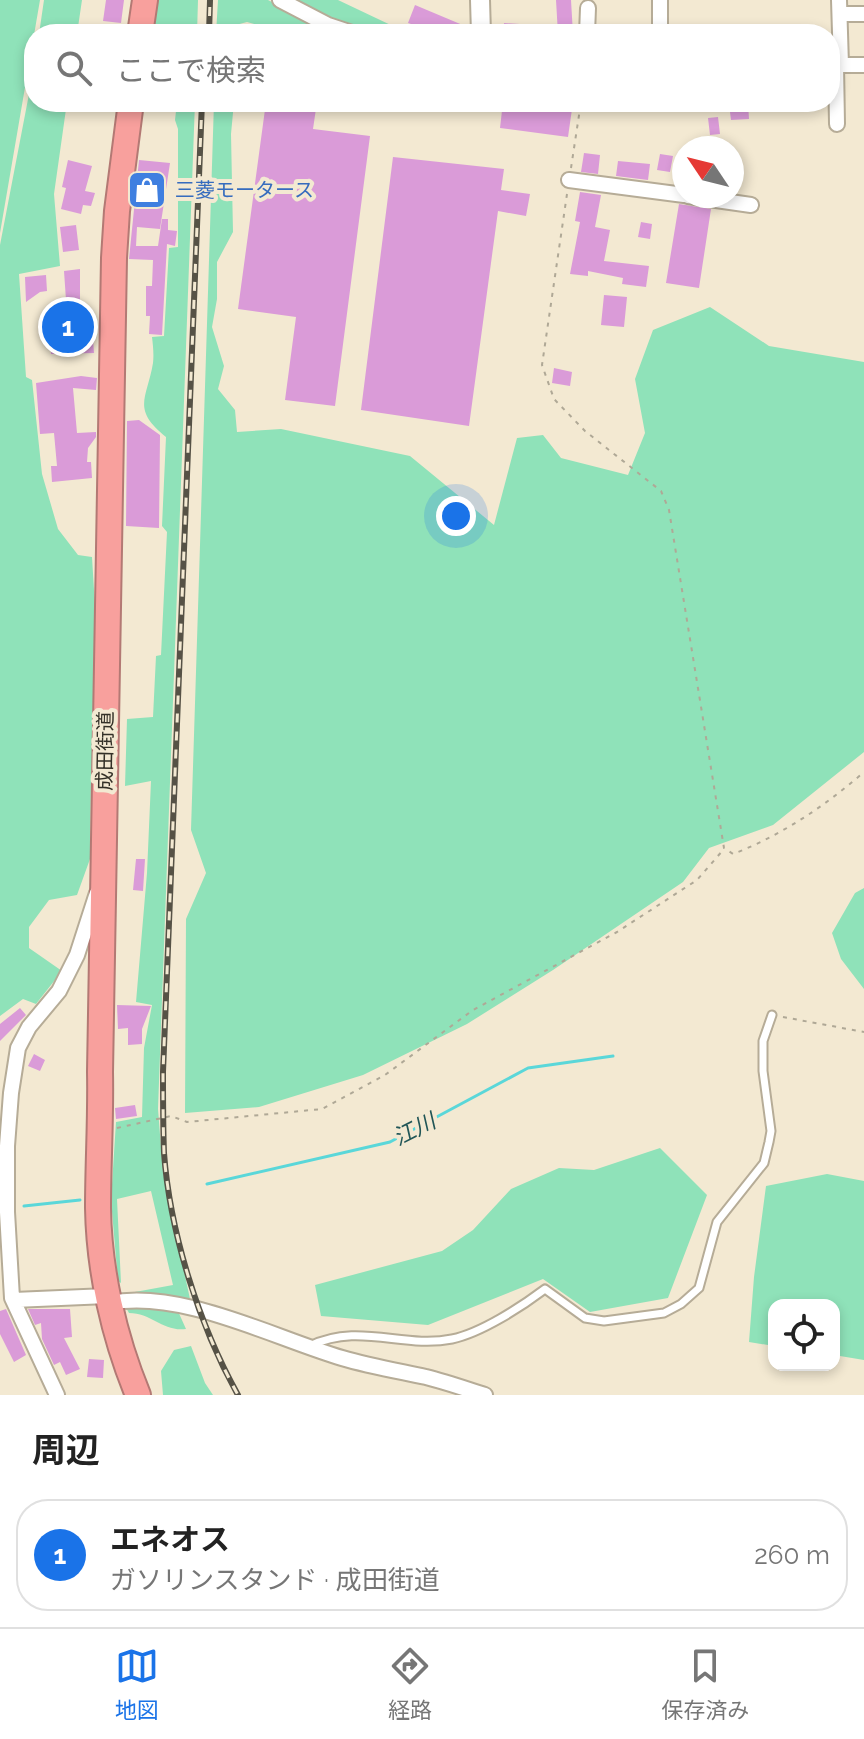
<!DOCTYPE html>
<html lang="ja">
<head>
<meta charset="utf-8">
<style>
  body { margin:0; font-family:Raleway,"Noto Sans JP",sans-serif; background:#f6f6f6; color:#222 }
  .controls { position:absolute; right:24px; bottom:24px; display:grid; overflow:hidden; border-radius:16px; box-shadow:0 4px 12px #0003 }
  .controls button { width:72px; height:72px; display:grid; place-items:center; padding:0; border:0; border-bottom:2px solid #e0e0e0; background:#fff; color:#222; font:40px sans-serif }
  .compass { position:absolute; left:672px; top:136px; width:72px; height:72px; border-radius:50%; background:#fff; box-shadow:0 4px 12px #0003; rotate:305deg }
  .you { position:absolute; left:456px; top:516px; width:28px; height:28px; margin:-20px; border:6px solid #fff; border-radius:50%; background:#1a73e8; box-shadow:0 0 0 12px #1a73e833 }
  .badge { display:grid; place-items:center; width:52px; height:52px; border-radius:50%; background:#1a73e8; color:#fff; font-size:26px; font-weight:700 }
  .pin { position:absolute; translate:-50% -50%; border:4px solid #fff; box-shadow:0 2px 8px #0006 }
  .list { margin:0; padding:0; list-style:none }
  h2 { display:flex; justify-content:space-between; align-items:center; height:104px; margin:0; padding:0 32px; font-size:34px }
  h2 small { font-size:26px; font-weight:400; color:#767676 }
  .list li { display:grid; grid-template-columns:52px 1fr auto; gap:24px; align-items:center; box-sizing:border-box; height:112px; margin:0 16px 16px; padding:0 16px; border:2px solid #e0e0e0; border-radius:32px }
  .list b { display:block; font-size:30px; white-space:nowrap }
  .list p { margin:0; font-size:26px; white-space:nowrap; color:#767676 }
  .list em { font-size:26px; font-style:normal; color:#767676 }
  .icon { flex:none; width:44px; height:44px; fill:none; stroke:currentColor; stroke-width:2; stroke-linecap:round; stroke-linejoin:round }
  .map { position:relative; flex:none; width:864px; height:1395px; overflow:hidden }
  .search { position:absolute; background:#fff; box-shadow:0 4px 12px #0003; left:24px; right:24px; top:24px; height:88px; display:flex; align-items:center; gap:20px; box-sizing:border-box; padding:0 28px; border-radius:32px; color:#767676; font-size:30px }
  .sheet { height:232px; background:#fff }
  nav { display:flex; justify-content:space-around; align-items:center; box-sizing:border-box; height:112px; border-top:2px solid #e0e0e0; background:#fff; font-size:22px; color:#767676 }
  nav a { display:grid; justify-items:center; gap:4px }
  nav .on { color:#1a73e8 }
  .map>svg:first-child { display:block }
  .green { fill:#8fe2b9 }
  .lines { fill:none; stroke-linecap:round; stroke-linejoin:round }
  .stream { stroke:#5ad7d9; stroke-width:3 }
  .building { fill:#da9bd8 }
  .lane-casing { stroke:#b6ac97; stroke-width:11 }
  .street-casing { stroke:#b6ac97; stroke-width:18 }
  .secondary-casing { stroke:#b6ac97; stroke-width:22 }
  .highway-casing { stroke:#b37974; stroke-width:28 }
  .path { stroke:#afa896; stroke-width:2; stroke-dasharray:4 6; stroke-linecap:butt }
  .lane { stroke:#fff; stroke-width:7 }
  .street { stroke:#fff; stroke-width:14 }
  .secondary { stroke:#fff; stroke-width:18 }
  .highway { stroke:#f8a09d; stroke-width:24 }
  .rail-casing { stroke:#565246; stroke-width:6 }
  .rail { stroke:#f3e9d2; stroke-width:3; stroke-dasharray:9; stroke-linecap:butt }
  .labels { text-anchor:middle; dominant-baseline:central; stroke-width:8; stroke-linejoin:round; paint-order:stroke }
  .shop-label { font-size:20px; fill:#366cbe; stroke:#f3e9d2; text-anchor:start }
  .street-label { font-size:20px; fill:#333027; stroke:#f3e9d2 }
  .water-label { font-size:22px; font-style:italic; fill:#215657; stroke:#f3e9d2 }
</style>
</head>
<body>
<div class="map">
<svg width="864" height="1395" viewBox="0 0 864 1395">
  <rect width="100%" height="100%" fill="#f3e9d2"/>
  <path class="green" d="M0,0h40l-40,233z
    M44,0h38l-5,34h-38z
    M154,0h44l-1,34h-46z
    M218,0h50l67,34h-46l-42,-12 -15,4 1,8h-17z
    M296,0h42l59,28 21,6c-56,0 -73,-7 -122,-34z
    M34,68v34h33l-13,92 6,72 -41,8 7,103 6,3 10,94 16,55 20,26 14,2 6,99 -7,123 -1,80 -13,36 -28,5 -20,27v21l33,23 -26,33 -13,-5 -23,17v-771z
    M177,102h18l-37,1007 5,64 27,126 -65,-2 -1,-3 49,-9 -22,-94 -34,8 4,84 -3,-2 -7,-81 5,-78 26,-5 2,-69 8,-43 -16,-3 11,-129 4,-92 -26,5 2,-67 26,-2 3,-61 5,-1 6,-123 -5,-6 4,-89c-35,-28 -19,-38 -13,-74 1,-8 0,-18 -1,-26l12,-1 5,-88 9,-1v-118l-3,-9z
    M214,102h20l-3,32 2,98 -16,30v37l-5,28 12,39 -6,23 17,21 2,22 44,-3 129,27 84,69 23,-87 26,-3 18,23 67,17 17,-42 -10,-54 18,-49 57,-23 59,39 95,16v390l-91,73 -64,23 -26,34 -130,88 -86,54 -104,51 -104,32 -74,6 1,-194 20,-46 -15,-43z
    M864,888v101l-23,-30 -9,-26 23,-40z
    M660,1148l47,47 -39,103 -78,14 -47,-33 -115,46 -107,-9 -6,-31 127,-34 31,-21 38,-41 48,-21 35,2z
    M827,1174l37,7v179l-30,-5v-50h-60v41l-25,-4 5,-65 12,-91z
    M173,1300l13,29c-23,3 -34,-16 -57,-16l-6,-11z
    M191,1346l14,37 8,12h-50l-2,-24 13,-21z"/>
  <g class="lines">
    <path class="stream" d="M207,1184l183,-42 138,-74 85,-12
      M24,1206l56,-6"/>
  </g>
  <path class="building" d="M106,0h18l-3,23 -18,-2z
    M556,0h15l2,34h-15z
    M415,5l50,21 -3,8h-20l-34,-11z
    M504,23l48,3v8h-49z
    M266,102h51l-4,27 57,7 -35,270 -50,-6 11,-83 -58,-8z
    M503,102h70l-5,35 -68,-9z
    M748,103l1,16 -18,1 -2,-16z
    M718,117l2,17 -10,1 -2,-17z
    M584,153l16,2 -2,19 -17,-2z
    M660,154l13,2 -3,16 -13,-2z
    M393,157l111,12 -3,21 29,4 -4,22 -28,-5 -29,215 -108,-16z
    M68,160l24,6 -7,25 10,2 -4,13 -8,-1 -2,9 -20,-5 5,-21 -4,-1z
    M139,160l31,3 -10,66 -23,-2 -1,19h22l4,-27h6v11l9,1 -2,15 -8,-2 -5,91 -13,-1 1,-18h-4v-30h6l1,-26 -24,-1z
    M618,161l32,3 -2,16 -32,-4z
    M580,192l21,3 -6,32 15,3 -6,31 45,5 -3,21 -24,-3 1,-6 -35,-7v5l-18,-2 10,-52 -5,-1z
    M679,204l32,5 -12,79 -33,-5z
    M641,222l11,2 -2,15 -12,-2z
    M76,225l3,25 -16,2 -3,-25z
    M80,269v57h12l2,27 -43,1 -1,-24 12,-1 -1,-29h5l-2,-29z
    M46,275l1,16 -7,1 -14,10 -1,-25z
    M604,295l23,2 -3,30 -23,-2z
    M554,368l18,4 -2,14 -18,-3z
    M81,376l16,2 -1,12 -23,-2 4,45 19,-1v5l-8,11 -1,14h4l1,16 -40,4 -1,-16h6l-3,-33 -14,1 -4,-51z
    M139,420l21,15 -1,93 -33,-2 1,-105z
    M136,859h9l-2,32 -10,-1z
    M117,1005l34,1 -9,23v15l-14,1v-17l-10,1z
    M20,1008l6,7 -26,26v-17z
    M34,1054l11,6 -5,11 -12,-5z
    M135,1105l2,11 -21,3 -1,-11z
    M6,1309l20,46 -12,7 -14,-28v-23z
    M28,1309h42l2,28 -8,1 16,31 -14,6 -6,-13 -6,3 -12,-26 -1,-16 -6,2z
    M89,1359l15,1 -1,18 -16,-1z"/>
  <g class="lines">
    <g class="lane-casing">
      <path id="lane" d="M310,1346c49,-24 93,3 142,-7 29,-6 69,-32 93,-50l40,29 19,3 60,-8 17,-9 18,-16 18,-66 47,-59 5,-21 2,-11 -8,-60v-30l9,-26"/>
    </g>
    <g class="street-casing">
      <path id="street" d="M280,0l48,25 27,9
        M660,0v34
        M839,0l2,65
        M840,14h24
        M587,34l1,-26
        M832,65h32
        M836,65l1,59
        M569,180l115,15
        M688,196l63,9
        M14,1300l93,-4
        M110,1303c71,-14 164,35 232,55 27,8 56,13 84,19 20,5 40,12 59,18
        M57,1395l-45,-97 -5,-86v-66l4,-53 7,-45 11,-21 30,-36 18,-36 20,-62"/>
    </g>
    <g class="secondary-casing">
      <path id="secondary" d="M480,0l1,34"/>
    </g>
    <g class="highway-casing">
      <path id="highway" d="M140,34l5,-34
        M131,102l-14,109 -3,47 -14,814c1,45 -2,91 -2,136 1,63 16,129 40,187"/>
    </g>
    <path class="path" d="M571,168l10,-66
      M567,194l-25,171 12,34 31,32 76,60 8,19 55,338 9,6c49,-19 92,-48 131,-82
      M783,1017l81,15
      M117,1128l54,-12 16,6 135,-13 63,-34 88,-65 144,-78 80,-52 27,-31"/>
    <use href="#lane" class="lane"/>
    <use href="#street" class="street"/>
    <use href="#secondary" class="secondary"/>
    <use href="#highway" class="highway"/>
    <g class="rail-casing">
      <path id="rail" d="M209,34l1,-34
        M202,102l-39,970c0,27 0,54 1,81 6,80 35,172 74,242"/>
    </g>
    <use href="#rail" class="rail"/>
  </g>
  <defs>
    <g id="shop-square" transform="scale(2)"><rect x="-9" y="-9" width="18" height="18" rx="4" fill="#3f7fe0" stroke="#f3e9d2"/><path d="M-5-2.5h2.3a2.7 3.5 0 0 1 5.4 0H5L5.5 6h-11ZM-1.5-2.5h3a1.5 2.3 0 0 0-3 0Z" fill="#fff"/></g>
  </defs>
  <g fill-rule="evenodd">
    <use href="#shop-square" x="147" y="190"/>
  </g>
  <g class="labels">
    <g class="shop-label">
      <text x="175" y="190">三菱モータース</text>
    </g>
    <g class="street-label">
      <text transform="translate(105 751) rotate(-89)">成田街道</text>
    </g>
    <g class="water-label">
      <text transform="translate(414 1129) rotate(-27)">江川</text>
    </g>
  </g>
</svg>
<div class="controls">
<button><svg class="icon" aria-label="locate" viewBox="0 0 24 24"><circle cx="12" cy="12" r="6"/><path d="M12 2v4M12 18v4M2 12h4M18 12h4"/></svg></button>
</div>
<svg class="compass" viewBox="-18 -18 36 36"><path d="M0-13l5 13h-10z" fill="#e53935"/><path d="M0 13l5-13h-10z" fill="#767676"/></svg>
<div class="you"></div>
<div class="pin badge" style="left:68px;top:327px">1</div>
<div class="search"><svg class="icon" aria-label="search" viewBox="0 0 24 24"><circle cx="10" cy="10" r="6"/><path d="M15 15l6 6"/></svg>ここで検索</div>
</div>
<section class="sheet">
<h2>周辺<small></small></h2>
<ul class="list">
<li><span class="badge">1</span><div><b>エネオス</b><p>ガソリンスタンド · 成田街道</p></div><em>260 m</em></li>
</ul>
</section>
<nav>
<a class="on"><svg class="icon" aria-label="map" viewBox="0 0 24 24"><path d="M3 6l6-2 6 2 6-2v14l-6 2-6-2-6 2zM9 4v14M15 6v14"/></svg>地図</a>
<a><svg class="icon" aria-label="directions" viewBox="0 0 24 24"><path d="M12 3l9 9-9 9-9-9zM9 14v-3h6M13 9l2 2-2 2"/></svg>経路</a>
<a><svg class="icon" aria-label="saved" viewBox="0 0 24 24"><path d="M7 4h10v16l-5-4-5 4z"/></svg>保存済み</a>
</nav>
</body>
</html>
